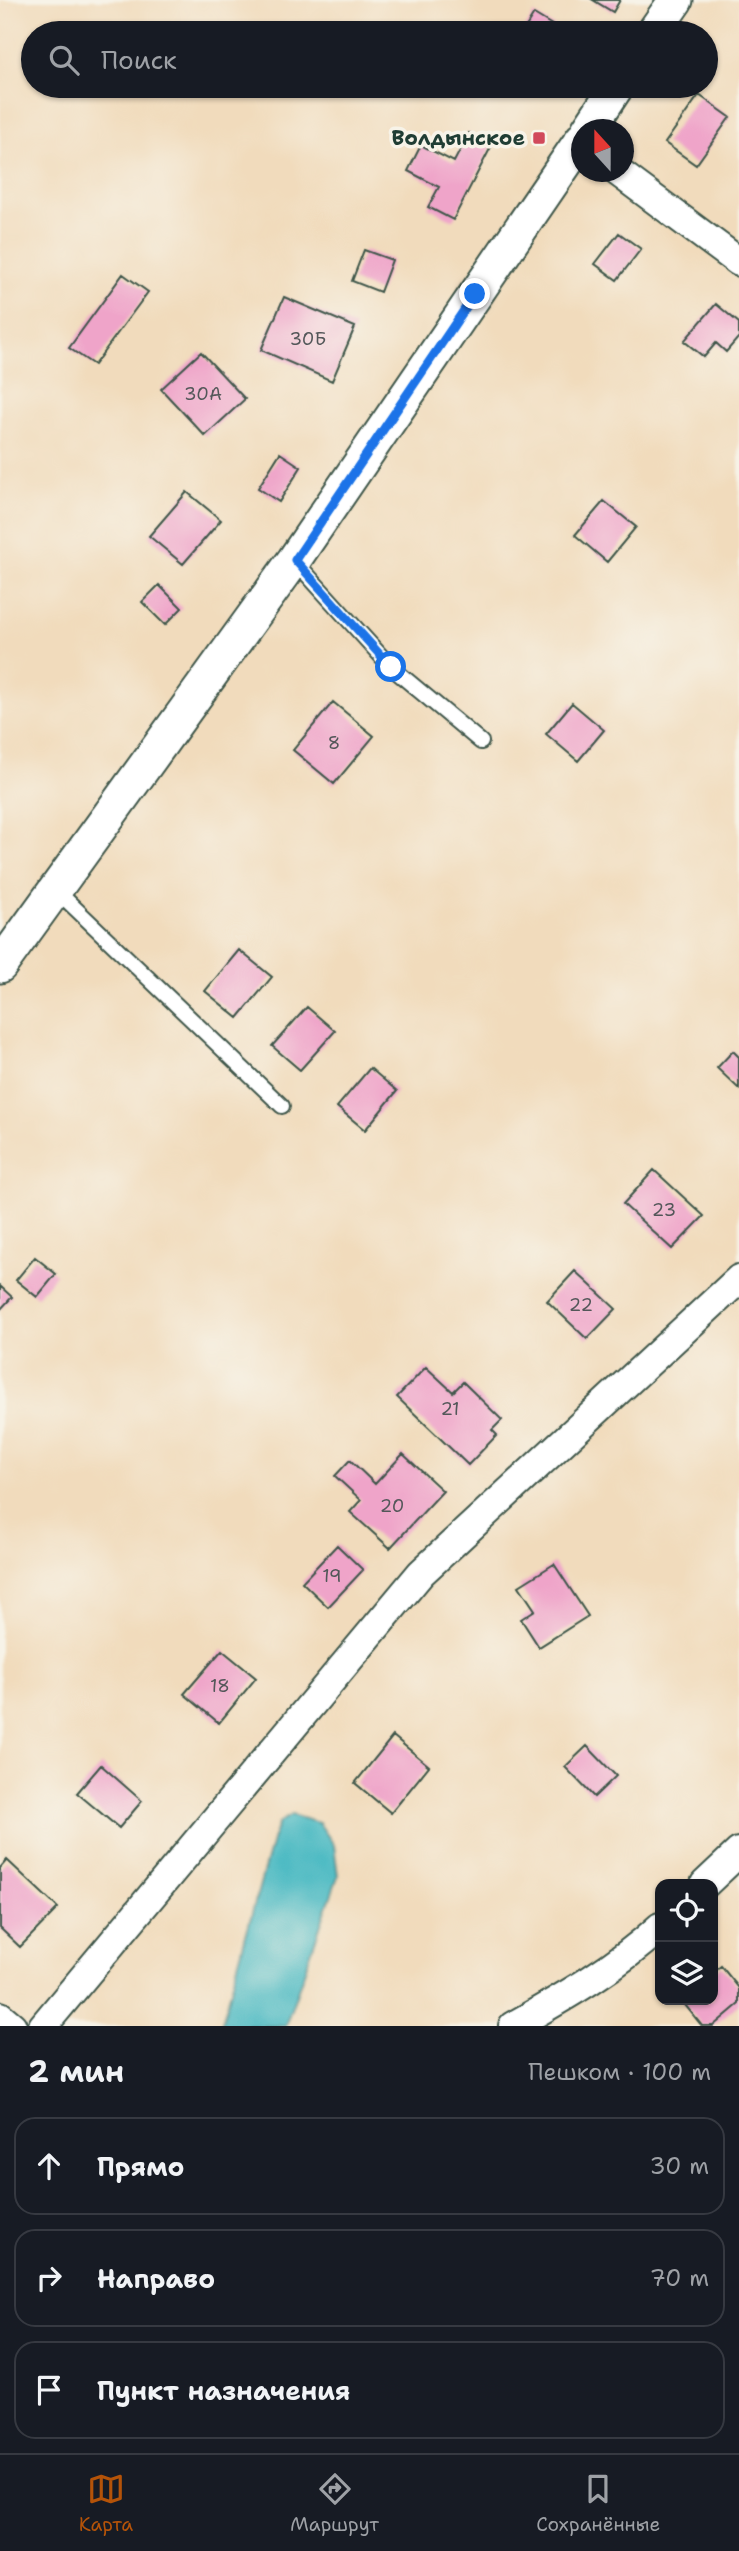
<!DOCTYPE html>
<html lang="ru">
<head>
<meta charset="utf-8">
<style>
  body { margin:0; font-family:"Shantell Sans",sans-serif; background:#20242c; color:#f1f3f6 }
  .controls { position:absolute; right:21px; bottom:21px; display:grid; overflow:hidden; border-radius:14px; box-shadow:0 2px 5px #0004 }
  .controls button { width:63px; height:63px; display:grid; place-items:center; padding:0; border:0; border-bottom:2px solid #363941; background:#171b24; color:#f1f3f6; font:35px sans-serif }
  .compass { position:absolute; left:571px; top:119px; width:63px; height:63px; border-radius:50%; background:#171b24; box-shadow:0 2px 5px #0004; rotate:339deg }
  .stop { position:absolute; width:21px; height:21px; margin:-16px; border:5px solid #1a73e8; border-radius:50%; background:#fff }
  .stop.end { background:#1a73e8; border-color:#fff; box-shadow:0 2px 7px #0008 }
  .list { margin:0; padding:0; list-style:none }
  h2 { display:flex; justify-content:space-between; align-items:center; height:91px; margin:0; padding:0 28px; font-size:30px }
  h2 small { font-size:23px; font-weight:400; color:#9ea1a6 }
  .list li { display:grid; grid-template-columns:46px 1fr auto; gap:21px; align-items:center; box-sizing:border-box; height:98px; margin:0 14px 14px; padding:0 14px; border:2px solid #363941; border-radius:21px }
  .list b { display:block; font-size:26px; white-space:nowrap }
  .list em { font-size:23px; font-style:normal; color:#9ea1a6 }
  .icon { flex:none; width:38px; height:38px; fill:none; stroke:currentColor; stroke-width:2; stroke-linecap:round; stroke-linejoin:round }
  .map { position:relative; flex:none; width:739px; height:2026px; overflow:hidden }
  .search { position:absolute; background:#171b24; box-shadow:0 2px 5px #0004; left:21px; right:21px; top:21px; height:77px; display:flex; align-items:center; gap:18px; box-sizing:border-box; padding:0 24px; border-radius:38px; color:#9ea1a6; font-size:26px }
  .sheet { height:427px; background:#171b24 }
  nav { display:flex; justify-content:space-around; align-items:center; box-sizing:border-box; height:98px; border-top:2px solid #363941; background:#171b24; font-size:19px; color:#9ea1a6 }
  nav a { display:grid; justify-items:center; gap:4px }
  nav .on { color:#b45309 }
  .map>svg:first-child { display:block }
  .water { fill:#4bbac3; stroke:#357c7c; stroke-width:2 }
  .building { fill:#efa4c9 }
  .lines { fill:none; stroke-linecap:round; stroke-linejoin:round }
  .service-casing { stroke:#3e5548; stroke-width:18 }
  .minor-casing { stroke:#3e5548; stroke-width:32 }
  .tertiary-casing { stroke:#3e5548; stroke-width:37 }
  .service { stroke:#fff; stroke-width:14 }
  .minor { stroke:#fff; stroke-width:28 }
  .tertiary { stroke:#fff; stroke-width:33 }
  .route { stroke:#1a73e8; stroke-width:9 }
  .poi-dot { fill:#d1495b; stroke:#f7f3e8; stroke-width:2.5 }
  .labels { text-anchor:middle; dominant-baseline:central; stroke-width:7; stroke-linejoin:round; paint-order:stroke }
  .number-label { font-size:18px; fill:#535759 }
  .poi-label { font-size:21px; font-weight:bold; fill:#1f3d34; stroke:#f7f3e8; text-anchor:end }
</style>
</head>
<body>
<div class="map">
<svg width="739" height="2026" viewBox="0 0 739 2026">
  <rect width="100%" height="100%" fill="#f7f3e8"/>
  <filter id="ink" filterUnits="userSpaceOnUse"><feTurbulence type="fractalNoise" baseFrequency=".0143" numOctaves="2"/><feDisplacementMap in="SourceGraphic" scale="14" xChannelSelector="R" yChannelSelector="G"/><feConvolveMatrix kernelMatrix="1 2 1 2 8 2 1 2 1" color-interpolation-filters="sRGB"/></filter>
  <filter id="wash" filterUnits="userSpaceOnUse"><feTurbulence type="fractalNoise" baseFrequency=".00686" numOctaves="4" result="noise"/><feDisplacementMap in="SourceGraphic" scale="28" xChannelSelector="R" yChannelSelector="G"/><feGaussianBlur stdDeviation="1.57" result="paint"/><feColorMatrix in="noise" values="0 0 0 0 0 0 0 0 0 0 0 0 0 0 0 0 0 1.4 0 .05"/><feComposite in="paint" operator="in"/></filter>
  <g filter="url(#wash)">
    <rect width="100%" height="100%" fill="#f1dbbc"/>
    <path class="water" d="M291,1815l28,8 15,22 4,31 -53,150h-64l52,-189 6,-14z"/>
    <g id="blocks">
      <path class="building" d="M593,0h27l-7,12z
        M534,14l31,19h-43z
        M699,95l31,22 -34,48 -31,-22z
        M469,133l23,12 -39,75 -25,-13 11,-20 -31,-16 13,-26 33,17z
        M619,233l22,16 -24,31 -22,-16z
        M364,250l28,10 -12,32 -28,-11z
        M123,274l25,18 -54,73 -25,-17z
        M284,297l71,30 -23,54 -71,-31z
        M716,304l23,19v14l-13,15 -10,-9 -12,14 -20,-16z
        M201,352l44,47 -40,37 -44,-47z
        M280,453l21,14 -22,35 -21,-14z
        M187,492l34,28 -38,44 -34,-28z
        M604,501l32,26 -29,35 -32,-27z
        M159,585l23,23 -17,17 -23,-23z
        M333,702l41,34 -40,48 -41,-34z
        M572,703l32,27 -26,31 -32,-27z
        M239,950l33,27 -34,41 -33,-27z
        M307,1007l28,24 -35,39 -28,-24z
        M733,1051l6,6v32l-22,-21z
        M370,1068l27,23 -32,39 -28,-23z
        M654,1170l50,46 -32,33 -49,-45z
        M35,1257l21,17 -19,23 -21,-17z
        M575,1271l41,38 -29,30 -40,-38z
        M0,1286l12,11 -12,13z
        M426,1367l27,25 10,-10 39,38 -10,10 5,5 -29,30 -71,-68z
        M403,1454l40,37 -53,57 -40,-36 11,-12 -26,-24 15,-16 25,24z
        M337,1545l26,25 -35,37 -26,-25z
        M554,1564l34,52 -49,31 -18,-28 14,-9 -16,-24z
        M222,1650l34,28 -37,45 -35,-29z
        M393,1736l36,30 -38,47 -36,-30z
        M587,1746l29,30 -22,21 -29,-30z
        M101,1765l41,36 -23,27 -42,-35z
        M7,1860l51,48 -38,39 -20,-19v-60z
        M721,1966l18,22v16l-26,22h-11l-21,-26h32v-27z"/>
    </g>
  </g>
  <g filter="url(#ink)">
    <use href="#blocks" fill-opacity="0" stroke="#3e5548" stroke-width="2"/>
    <g class="lines">
      <g class="service-casing">
        <path id="service" d="M294,560l97,107 90,75
          M56,890l226,216"/>
      </g>
      <g class="minor-casing">
        <path id="minor" d="M618,172l121,90
          M705,1884l34,-32
          M0,2016l12,10
          M43,2026l378,-453 318,-294
          M513,2026c51,-29 104,-59 147,-99"/>
      </g>
      <g class="tertiary-casing">
        <path id="tertiary" d="M653,33l23,-33
          M588,130l29,-44
          M0,966l294,-406 288,-421"/>
      </g>
      <use href="#service" class="service"/>
      <use href="#minor" class="minor"/>
      <use href="#tertiary" class="tertiary"/>
    </g>
  </g>
  <g class="lines" filter="url(#ink)">
    <path class="route" d="M391,667l-96,-107 180,-266"/>
  </g>
  <rect class="poi-dot" x="532" y="131" width="14" height="14" rx="3.5"/>
  <g class="labels">
    <g class="number-label">
      <text x="308" y="339">30Б</text>
      <text x="203" y="394">30А</text>
      <text x="334" y="743">8</text>
      <text x="664" y="1210">23</text>
      <text x="581" y="1305">22</text>
      <text x="450" y="1409">21</text>
      <text x="392" y="1506">20</text>
      <text x="332" y="1576">19</text>
      <text x="220" y="1686">18</text>
    </g>
    <g class="poi-label">
      <text x="525" y="138">Волдынское</text>
    </g>
  </g>
</svg>
<div class="controls">
<button><svg class="icon" aria-label="locate" viewBox="0 0 24 24"><circle cx="12" cy="12" r="6"/><path d="M12 2v4M12 18v4M2 12h4M18 12h4"/></svg></button>
<button><svg class="icon" aria-label="layers" viewBox="0 0 24 24"><path d="M12 4l9 5-9 5-9-5zM3 14l9 5 9-5"/></svg></button>
</div>
<svg class="compass" viewBox="-18 -18 36 36"><path d="M0-13l5 13h-10z" fill="#e53935"/><path d="M0 13l5-13h-10z" fill="#9ea1a6"/></svg>
<div class="stop" style="left:391px;top:667px"></div>
<div class="stop end" style="left:475px;top:294px"></div>
<div class="search"><svg class="icon" aria-label="search" viewBox="0 0 24 24"><circle cx="10" cy="10" r="6"/><path d="M15 15l6 6"/></svg>Поиск</div>
</div>
<section class="sheet">
<h2>2 мин<small>Пешком · 100 m</small></h2>
<ul class="list">
<li><svg class="icon" aria-label="ahead" viewBox="0 0 24 24"><path d="M12 20V5M6 11l6-6 6 6"/></svg><div><b>Прямо</b></div><em>30 m</em></li>
<li><svg class="icon" aria-label="right" viewBox="0 0 24 24"><path d="M7 20v-9h11M14 6l5 5-5 5"/></svg><div><b>Направо</b></div><em>70 m</em></li>
<li><svg class="icon" aria-label="arrive" viewBox="0 0 24 24"><path d="M6 21V4h12l-3 4 3 4H6"/></svg><div><b>Пункт назначения</b></div></li>
</ul>
</section>
<nav>
<a class="on"><svg class="icon" aria-label="map" viewBox="0 0 24 24"><path d="M3 6l6-2 6 2 6-2v14l-6 2-6-2-6 2zM9 4v14M15 6v14"/></svg>Карта</a>
<a><svg class="icon" aria-label="directions" viewBox="0 0 24 24"><path d="M12 3l9 9-9 9-9-9zM9 14v-3h6M13 9l2 2-2 2"/></svg>Маршрут</a>
<a><svg class="icon" aria-label="saved" viewBox="0 0 24 24"><path d="M7 4h10v16l-5-4-5 4z"/></svg>Сохранённые</a>
</nav>
</body>
</html>
